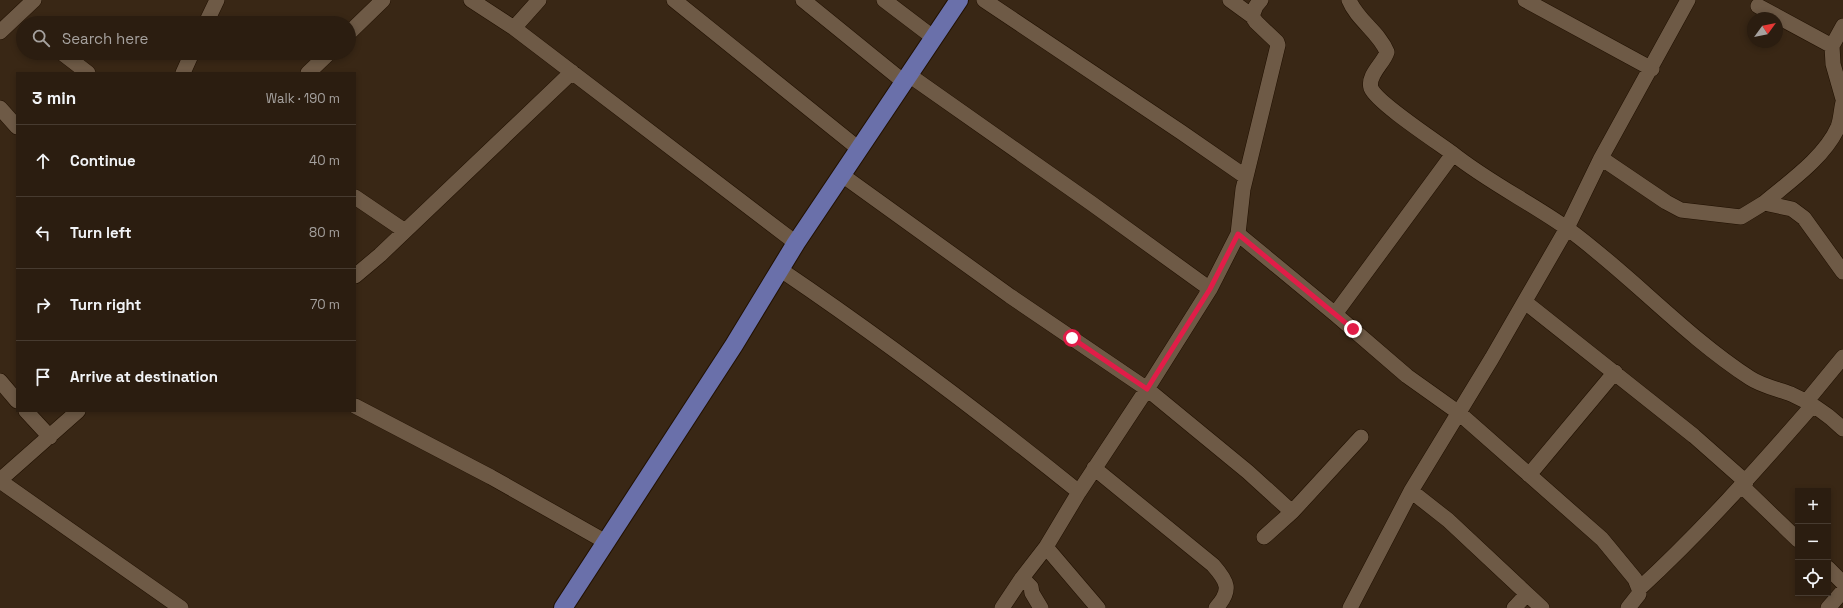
<!DOCTYPE html>
<html lang="en">
<head>
<meta charset="utf-8">
<style>
  body { margin:0; font-family:"Space Grotesk",sans-serif; background:#332619; color:#f1f3f6 }
  .controls { position:absolute; right:12px; bottom:12px; display:grid; overflow:hidden; border-radius:0px; box-shadow:0 2px 6px #0003 }
  .controls button { width:36px; height:36px; display:grid; place-items:center; padding:0; border:0; border-bottom:1px solid #473b30; background:#2b1d10; color:#f1f3f6; font:20px sans-serif }
  .compass { position:absolute; left:1747px; top:12px; width:36px; height:36px; border-radius:50%; background:#2b1d10; box-shadow:0 2px 6px #0003; rotate:57deg }
  .stop { position:absolute; width:12px; height:12px; margin:-9px; border:3px solid #e11d48; border-radius:50%; background:#fff }
  .stop.end { background:#e11d48; border-color:#fff; box-shadow:0 1px 4px #0008 }
  .list { margin:0; padding:0; list-style:none }
  h2 { display:flex; justify-content:space-between; align-items:center; height:52px; margin:0; padding:0 16px; font-size:17px }
  h2 small { font-size:13px; font-weight:400; color:#a6a29f }
  .list li { display:grid; grid-template-columns:26px 1fr auto; gap:12px; align-items:center; box-sizing:border-box; height:72px; padding:0 16px; border-top:1px solid #473b30 }
  .list b { display:block; font-size:15px; white-space:nowrap }
  .list em { font-size:13px; font-style:normal; color:#a6a29f }
  .icon { flex:none; width:22px; height:22px; fill:none; stroke:currentColor; stroke-width:2; stroke-linecap:round; stroke-linejoin:round }
  .map { position:relative; flex:none; width:1843px; height:608px; overflow:hidden }
  .search { position:absolute; background:#2b1d10; box-shadow:0 2px 6px #0003; left:16px; top:16px; width:340px; height:44px; display:flex; align-items:center; gap:10px; box-sizing:border-box; padding:0 14px; border-radius:22px; color:#a6a29f; font-size:15px }
  .panel { position:absolute; background:#2b1d10; box-shadow:0 2px 6px #0003; left:16px; top:72px; width:340px; height:340px; border-radius:0px }
  .map>svg:first-child { display:block }
  .lines { fill:none; stroke-linecap:round; stroke-linejoin:round }
  .minor-casing { stroke:#201001; stroke-width:16 }
  .major-casing { stroke:#201001; stroke-width:20 }
  .minor { stroke:#6e5a46; stroke-width:15 }
  .major { stroke:#6a70aa; stroke-width:18 }
  .route { stroke:#e11d48; stroke-width:5 }
</style>
</head>
<body>
<div class="map">
<svg width="1843" height="608" viewBox="0 0 1843 608">
  <rect width="100%" height="100%" fill="#392715"/>
  <g class="lines">
    <g class="minor-casing">
      <path id="minor" d="M471,0l43,28 282,215
        M674,0l185,149
        M803,0l101,82
        M884,0l50,38
        M984,0l197,132 65,45
        M1230,0l22,16
        M1349,0c8,20 30,32 38,52 -3,11 -20,23 -16,36 5,14 66,54 81,65 36,29 78,49 116,76 63,46 116,106 182,149 12,8 28,11 41,16 18,8 38,21 52,35
        M1525,0l127,69
        M1758,6l74,40
        M206,23l11,-23
        M1843,26l-11,20 1,18 10,35
        M514,28l25,-28
        M0,32l34,-32
        M349,33l34,-33
        M62,53l26,20
        M183,73l9,-20
        M308,73l21,-20
        M909,75l182,128 119,86 28,-55 97,80 72,62 52,37 143,126 33,40 4,10v5l-11,14
        M0,108l17,19
        M1601,158l65,44 15,8 60,7 23,-14 28,6 12,9 39,54
        M842,175l168,121 137,93 101,83 44,40
        M355,197l50,34
        M1764,203c25,-21 61,-46 74,-76 3,-8 3,-17 5,-25
        M1238,234l5,-45 35,-144 -1,-3 -21,-20 -4,-6 4,-10 5,-6
        M781,270c102,69 201,144 298,222
        M355,276l25,-21 192,-183
        M1525,302l169,134 52,46
        M1335,314l118,-160
        M0,381l17,20
        M1806,402l37,-45
        M355,406l136,71 115,65
        M26,411l24,26
        M1094,468l119,97c15,17 19,25 3,43
        M1529,475l86,-103
        M0,480l78,-69
        M0,481l181,127
        M1742,486l56,54
        M1411,491l37,29 94,88
        M1264,537l28,-25 69,-75
        M1046,547l52,61
        M1828,568l15,15
        M1639,589c63,-58 117,-119 173,-183
        M1002,608l20,-30
        M1041,608l-9,-15 -1,-6 -9,-9 24,-31 33,-55 68,-103 63,-100
        M1350,608l61,-117 81,-133 75,-130 34,-70 87,-158
        M1514,608l13,-14
        M1828,608l15,-17"/>
    </g>
    <g class="major-casing">
      <path id="major" d="M563,608l171,-263 62,-102 163,-243"/>
    </g>
    <use href="#minor" class="minor"/>
    <use href="#major" class="major"/>
  </g>
  <g class="lines">
    <path class="route" d="M1072,338l75,51 63,-100 28,-55 115,95"/>
  </g>
</svg>
<div class="controls">
<button>+</button>
<button>−</button>
<button><svg class="icon" aria-label="locate" viewBox="0 0 24 24"><circle cx="12" cy="12" r="6"/><path d="M12 2v4M12 18v4M2 12h4M18 12h4"/></svg></button>
</div>
<svg class="compass" viewBox="-18 -18 36 36"><path d="M0-13l5 13h-10z" fill="#e53935"/><path d="M0 13l5-13h-10z" fill="#a6a29f"/></svg>
<div class="stop" style="left:1072px;top:338px"></div>
<div class="stop end" style="left:1353px;top:329px"></div>
<div class="search"><svg class="icon" aria-label="search" viewBox="0 0 24 24"><circle cx="10" cy="10" r="6"/><path d="M15 15l6 6"/></svg>Search here</div>
<section class="panel">
<h2>3 min<small>Walk · 190 m</small></h2>
<ul class="list">
<li><svg class="icon" aria-label="ahead" viewBox="0 0 24 24"><path d="M12 20V5M6 11l6-6 6 6"/></svg><div><b>Continue</b></div><em>40 m</em></li>
<li><svg class="icon" aria-label="left" viewBox="0 0 24 24"><path d="M17 20v-9H6M10 6l-5 5 5 5"/></svg><div><b>Turn left</b></div><em>80 m</em></li>
<li><svg class="icon" aria-label="right" viewBox="0 0 24 24"><path d="M7 20v-9h11M14 6l5 5-5 5"/></svg><div><b>Turn right</b></div><em>70 m</em></li>
<li><svg class="icon" aria-label="arrive" viewBox="0 0 24 24"><path d="M6 21V4h12l-3 4 3 4H6"/></svg><div><b>Arrive at destination</b></div></li>
</ul>
</section>
</div>
</body>
</html>
